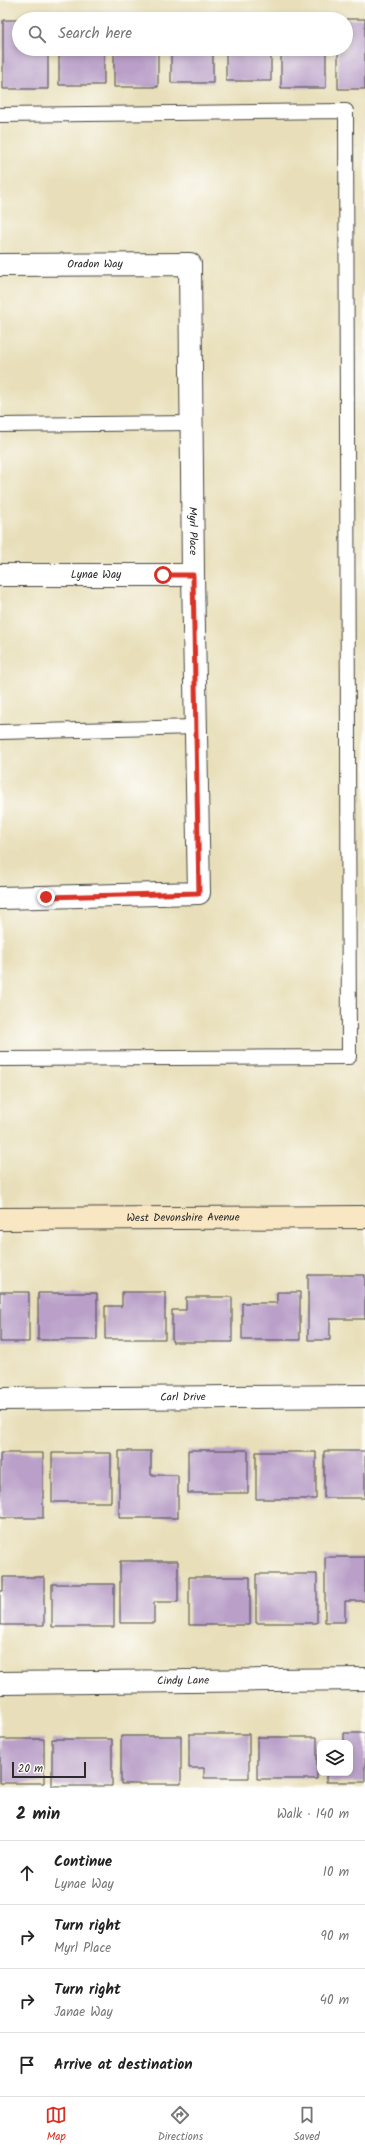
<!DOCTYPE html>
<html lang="en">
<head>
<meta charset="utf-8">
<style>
  body { margin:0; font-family:Kalam,sans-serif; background:#f6f6f6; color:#222 }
  .controls { position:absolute; right:12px; bottom:12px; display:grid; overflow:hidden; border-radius:8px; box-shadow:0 2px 6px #0003 }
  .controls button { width:36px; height:36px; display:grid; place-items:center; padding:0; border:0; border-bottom:1px solid #e0e0e0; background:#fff; color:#222; font:20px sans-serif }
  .scale { position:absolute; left:12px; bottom:10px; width:74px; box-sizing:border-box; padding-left:4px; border:2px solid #2b2b2b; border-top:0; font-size:11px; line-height:14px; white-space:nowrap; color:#2b2b2b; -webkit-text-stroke:3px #fdfcf7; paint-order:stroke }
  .stop { position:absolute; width:12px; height:12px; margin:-9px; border:3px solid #d93025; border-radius:50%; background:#fff }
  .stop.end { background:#d93025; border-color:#fff; box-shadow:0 1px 4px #0008 }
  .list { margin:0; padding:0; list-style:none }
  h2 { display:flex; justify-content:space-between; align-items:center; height:52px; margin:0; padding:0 16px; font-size:17px }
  h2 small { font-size:13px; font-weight:400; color:#767676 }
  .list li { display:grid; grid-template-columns:26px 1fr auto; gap:12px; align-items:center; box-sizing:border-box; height:64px; padding:0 16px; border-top:1px solid #e0e0e0 }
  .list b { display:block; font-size:15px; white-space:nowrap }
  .list p { margin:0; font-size:13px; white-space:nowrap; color:#767676 }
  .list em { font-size:13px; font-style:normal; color:#767676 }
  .icon { flex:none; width:22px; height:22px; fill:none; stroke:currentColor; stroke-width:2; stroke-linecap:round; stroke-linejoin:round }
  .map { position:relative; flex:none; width:365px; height:1788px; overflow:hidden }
  .search { position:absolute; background:#fff; box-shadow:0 2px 6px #0003; left:12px; right:12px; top:12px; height:44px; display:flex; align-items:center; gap:10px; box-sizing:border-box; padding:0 14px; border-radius:22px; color:#767676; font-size:15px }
  .sheet { height:308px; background:#fff }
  nav { display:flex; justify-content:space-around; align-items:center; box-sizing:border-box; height:56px; border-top:1px solid #e0e0e0; background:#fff; font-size:11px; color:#767676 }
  nav a { display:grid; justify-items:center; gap:2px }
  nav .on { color:#d93025 }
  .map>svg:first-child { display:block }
  .building { fill:#baa0c9 }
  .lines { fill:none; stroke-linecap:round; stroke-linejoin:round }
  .lane-casing { stroke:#474640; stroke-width:16 }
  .street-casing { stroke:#474640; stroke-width:24 }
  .secondary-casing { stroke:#474640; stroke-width:24 }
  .lane { stroke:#fff; stroke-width:14 }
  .street { stroke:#fff; stroke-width:22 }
  .secondary { stroke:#f9e7c3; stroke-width:22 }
  .route { stroke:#d93025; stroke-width:5 }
  .labels { text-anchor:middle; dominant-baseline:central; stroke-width:3.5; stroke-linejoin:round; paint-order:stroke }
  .street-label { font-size:11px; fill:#2b2b2b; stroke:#fdfcf7 }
</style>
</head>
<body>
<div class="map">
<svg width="365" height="1788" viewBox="0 0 365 1788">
  <rect width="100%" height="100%" fill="#fdfcf7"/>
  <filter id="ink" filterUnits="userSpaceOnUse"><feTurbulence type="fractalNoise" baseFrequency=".025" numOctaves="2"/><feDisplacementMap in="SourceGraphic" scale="8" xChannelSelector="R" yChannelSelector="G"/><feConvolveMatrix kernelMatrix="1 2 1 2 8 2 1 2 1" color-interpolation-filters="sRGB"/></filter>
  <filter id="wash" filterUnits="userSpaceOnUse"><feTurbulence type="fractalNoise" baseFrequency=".012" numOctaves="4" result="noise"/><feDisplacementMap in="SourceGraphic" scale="16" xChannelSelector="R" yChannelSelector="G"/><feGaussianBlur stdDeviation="0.9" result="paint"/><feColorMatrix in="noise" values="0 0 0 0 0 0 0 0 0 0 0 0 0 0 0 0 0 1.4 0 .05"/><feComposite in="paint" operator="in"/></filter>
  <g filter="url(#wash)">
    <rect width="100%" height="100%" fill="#e8dfba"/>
    <g id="blocks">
      <path class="building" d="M346,19h19v70h-27v-40h8z
        M3,20h16v29h29v40h-45z
        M59,49h45v36h-45z
        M114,49h44v38h-44z
        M171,49h42v34h-42z
        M226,49h45v32h-45z
        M281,49h45v39h-45z
        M308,1275h57v44h-35v21h-22z
        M0,1292h29v50h-29z
        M122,1292h43v47h-60v-33h17z
        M277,1292h23v48h-58v-37h35z
        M38,1293h59v47h-59z
        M186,1297h46v45h-60v-32h14z
        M188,1450h60v43h-60z
        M119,1451h32v24h27v43h-59z
        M324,1451h41v47h-41z
        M256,1452h60v47h-60z
        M0,1453h43v65h-43z
        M52,1453h59v49h-59z
        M325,1557h40v44h-20v21h-20z
        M120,1561h58v41h-24v21h-34z
        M256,1574h61v49h-61z
        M3,1577h41v48h-44v-34h3z
        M189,1577h61v48h-61z
        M52,1584h62v43h-62z
        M344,1733h21v49h-39v-9h24v-30h-6z
        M189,1734h60v44h-45v-10h-15z
        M121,1736h60v48h-60z
        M257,1737h60v42h-60z
        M0,1739h44v44h-44z
        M52,1739h60v47h-60z"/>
    </g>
  </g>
  <g filter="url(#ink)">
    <use href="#blocks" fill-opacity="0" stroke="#474640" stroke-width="1"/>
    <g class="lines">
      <g class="lane-casing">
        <path id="lane" d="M0,115l346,-4 3,946 -349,2
          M0,425l192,-2
          M0,732l196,-5"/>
      </g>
      <g class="street-casing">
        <g id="street">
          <path id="s1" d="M0,265l190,-1 3,311 6,318 -199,5"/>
          <path id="s2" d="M0,575h193"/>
          <path id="s3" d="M0,1399l365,-3"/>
          <path id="s4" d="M0,1683l365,-4"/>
        </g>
      </g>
      <g class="secondary-casing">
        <g id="secondary">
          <path id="s5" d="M0,1219l365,-2"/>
        </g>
      </g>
      <use href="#lane" class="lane"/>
      <use href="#street" class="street"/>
      <use href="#secondary" class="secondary"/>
    </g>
  </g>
  <g class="lines" filter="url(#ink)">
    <path class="route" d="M46,897l153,-4 -6,-318h-30"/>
  </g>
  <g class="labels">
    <g class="street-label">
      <text stroke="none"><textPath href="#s1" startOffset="95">Oradon Way</textPath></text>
      <text stroke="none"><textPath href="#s1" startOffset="457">Myrl Place</textPath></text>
      <text stroke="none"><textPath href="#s2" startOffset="96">Lynae Way</textPath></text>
      <text stroke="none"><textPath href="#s5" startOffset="183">West Devonshire Avenue</textPath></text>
      <text stroke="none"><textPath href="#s3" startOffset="183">Carl Drive</textPath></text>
      <text stroke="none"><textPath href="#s4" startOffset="183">Cindy Lane</textPath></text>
    </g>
  </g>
</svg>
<div class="controls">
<button><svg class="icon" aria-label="layers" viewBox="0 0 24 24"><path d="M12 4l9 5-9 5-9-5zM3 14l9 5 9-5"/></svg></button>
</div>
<div class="scale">20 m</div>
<div class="stop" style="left:163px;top:575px"></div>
<div class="stop end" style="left:46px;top:897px"></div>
<div class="search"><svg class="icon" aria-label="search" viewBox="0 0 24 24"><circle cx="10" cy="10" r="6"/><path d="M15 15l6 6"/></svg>Search here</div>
</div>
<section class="sheet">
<h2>2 min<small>Walk · 140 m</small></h2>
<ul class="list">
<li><svg class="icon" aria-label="ahead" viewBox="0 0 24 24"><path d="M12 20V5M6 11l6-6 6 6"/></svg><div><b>Continue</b><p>Lynae Way</p></div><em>10 m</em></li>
<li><svg class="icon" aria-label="right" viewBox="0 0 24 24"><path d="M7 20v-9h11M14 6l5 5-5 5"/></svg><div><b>Turn right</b><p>Myrl Place</p></div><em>90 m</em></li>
<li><svg class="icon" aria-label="right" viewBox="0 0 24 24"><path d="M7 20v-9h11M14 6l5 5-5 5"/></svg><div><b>Turn right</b><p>Janae Way</p></div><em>40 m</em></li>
<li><svg class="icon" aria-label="arrive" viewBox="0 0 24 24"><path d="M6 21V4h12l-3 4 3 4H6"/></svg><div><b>Arrive at destination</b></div></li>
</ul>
</section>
<nav>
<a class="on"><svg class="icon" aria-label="map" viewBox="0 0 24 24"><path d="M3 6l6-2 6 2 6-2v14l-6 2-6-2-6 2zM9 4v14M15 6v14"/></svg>Map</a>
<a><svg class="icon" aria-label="directions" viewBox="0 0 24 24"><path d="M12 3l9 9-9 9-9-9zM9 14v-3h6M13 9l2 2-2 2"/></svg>Directions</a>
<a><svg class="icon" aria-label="saved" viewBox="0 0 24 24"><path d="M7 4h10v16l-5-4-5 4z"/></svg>Saved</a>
</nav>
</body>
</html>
